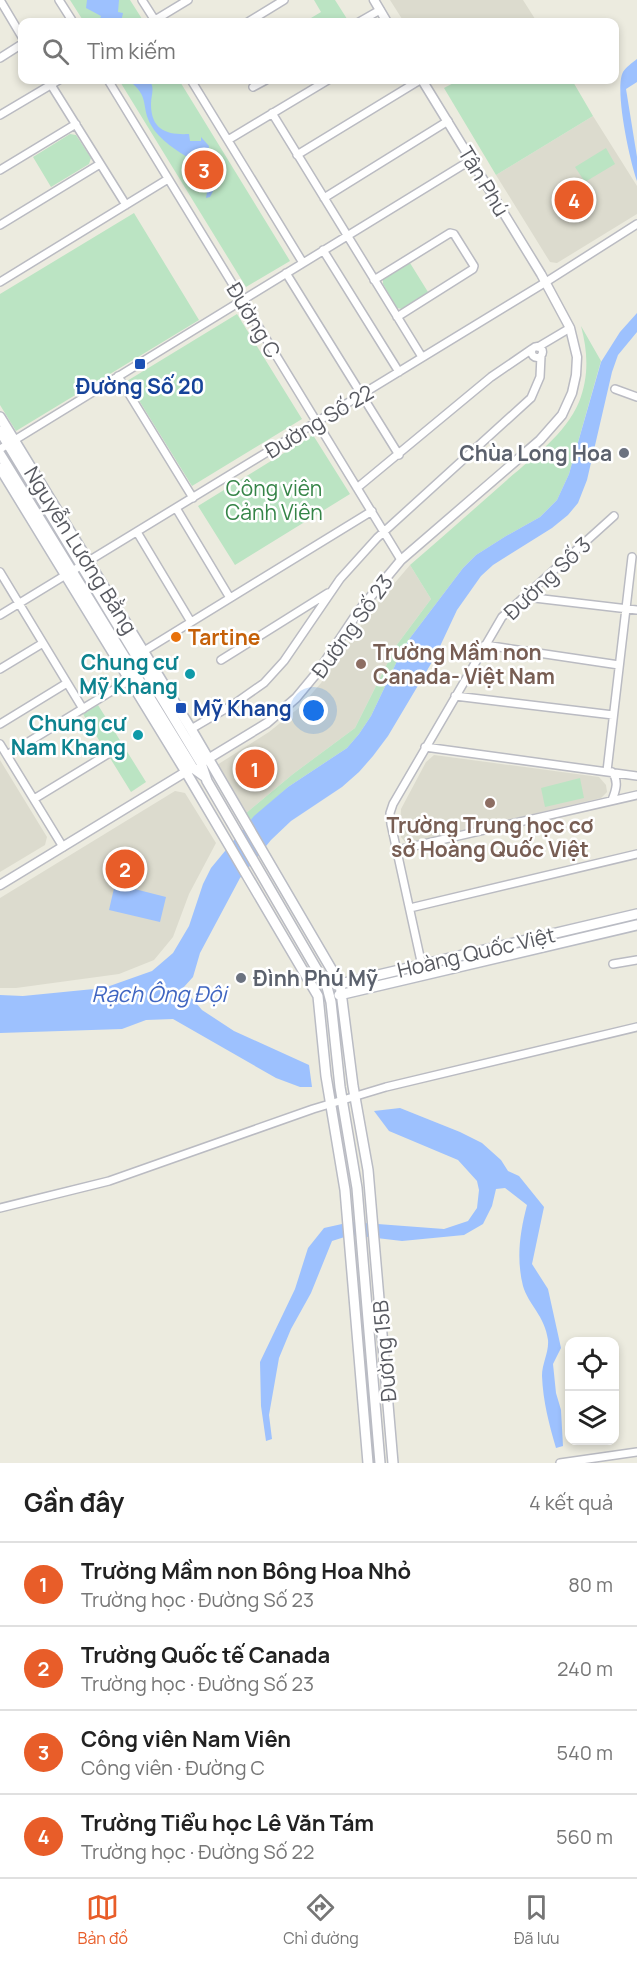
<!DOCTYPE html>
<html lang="vi">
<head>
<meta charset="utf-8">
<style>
  body { margin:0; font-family:Manrope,sans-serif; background:#f6f6f6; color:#222 }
  .controls { position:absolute; right:18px; bottom:18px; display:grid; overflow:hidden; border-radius:12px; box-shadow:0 3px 9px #0003 }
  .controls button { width:54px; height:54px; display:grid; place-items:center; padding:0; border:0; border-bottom:2px solid #e0e0e0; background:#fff; color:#222; font:30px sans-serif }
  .you { position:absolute; left:314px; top:711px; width:21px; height:21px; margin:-15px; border:4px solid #fff; border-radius:50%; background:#1a73e8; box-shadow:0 0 0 9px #1a73e833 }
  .badge { display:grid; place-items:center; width:39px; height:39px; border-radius:50%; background:#e85d29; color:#fff; font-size:20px; font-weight:700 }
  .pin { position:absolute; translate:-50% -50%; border:3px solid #fff; box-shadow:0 2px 6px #0006 }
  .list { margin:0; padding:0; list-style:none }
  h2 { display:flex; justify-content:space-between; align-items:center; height:78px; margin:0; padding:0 24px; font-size:26px }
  h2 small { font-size:20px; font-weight:400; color:#767676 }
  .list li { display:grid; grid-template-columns:39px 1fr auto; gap:18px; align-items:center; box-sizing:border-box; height:84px; padding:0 24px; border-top:2px solid #e0e0e0 }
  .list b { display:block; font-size:22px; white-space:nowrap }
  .list p { margin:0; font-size:20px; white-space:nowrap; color:#767676 }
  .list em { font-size:20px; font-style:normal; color:#767676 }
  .icon { flex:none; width:33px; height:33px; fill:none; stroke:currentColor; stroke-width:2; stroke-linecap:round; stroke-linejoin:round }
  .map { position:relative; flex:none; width:637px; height:1463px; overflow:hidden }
  .search { position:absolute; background:#fff; box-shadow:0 3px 9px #0003; left:18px; right:18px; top:18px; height:66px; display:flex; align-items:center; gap:15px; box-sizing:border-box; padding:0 21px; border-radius:12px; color:#767676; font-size:22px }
  .sheet { height:414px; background:#fff }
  nav { display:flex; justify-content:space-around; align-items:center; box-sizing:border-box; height:84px; border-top:2px solid #e0e0e0; background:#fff; font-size:16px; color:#767676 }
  nav a { display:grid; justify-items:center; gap:3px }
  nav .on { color:#e85d29 }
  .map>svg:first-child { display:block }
  .education { fill:#dcdbce }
  .green { fill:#bbe4c3 }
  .water { fill:#9dc1fe }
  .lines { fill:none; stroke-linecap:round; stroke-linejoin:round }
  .minor-casing { stroke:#babbc2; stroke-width:10 }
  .tertiary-casing { stroke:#babbc2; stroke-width:11 }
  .secondary-casing { stroke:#babcc4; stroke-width:12 }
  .minor { stroke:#fff; stroke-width:7 }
  .tertiary { stroke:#fff; stroke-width:8 }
  .secondary { stroke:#fff; stroke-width:9 }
  .transit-dot { fill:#1a4fb4; stroke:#fff; stroke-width:2 }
  .worship-dot { fill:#6b7280; stroke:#fff; stroke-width:2 }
  .food-dot { fill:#e8710a; stroke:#fff; stroke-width:2 }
  .education-dot { fill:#8d6e63; stroke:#fff; stroke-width:2 }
  .culture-dot { fill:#0f9aa8; stroke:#fff; stroke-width:2 }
  .labels { text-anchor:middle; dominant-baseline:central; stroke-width:5; stroke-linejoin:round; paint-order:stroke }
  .street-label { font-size:21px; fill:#585a61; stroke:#fff }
  .transit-label { font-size:21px; font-weight:bold; fill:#164399; stroke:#fff }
  .worship-label { font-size:21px; font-weight:bold; fill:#5b616d; stroke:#fff; text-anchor:end }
  .park-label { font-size:21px; fill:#358447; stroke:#fff }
  .food-label { font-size:21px; font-weight:bold; fill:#c56008; stroke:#fff; text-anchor:start }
  .education-label { font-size:21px; font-weight:bold; fill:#785e54; stroke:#fff; text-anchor:start }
  .culture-label { font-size:21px; font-weight:bold; fill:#0d838f; stroke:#fff; text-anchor:end }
  .water-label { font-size:22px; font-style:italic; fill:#4066c1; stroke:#fff }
</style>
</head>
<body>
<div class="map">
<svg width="637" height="1463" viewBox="0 0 637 1463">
  <rect width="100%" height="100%" fill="#ecebdf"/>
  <path class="education" d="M390,0h133l14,22h-133z
    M593,116l44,70v28l-80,49 -7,-1 -54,-87z
    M410,565l21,34 -35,47 -41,82 -62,46 -48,40 -28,-49 52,-33 31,-25 21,-24 49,-71z
    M434,755l165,22 7,8 1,7 -6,6 -192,45 -4,-1 -4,-5 -1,-7 1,-21 25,-47z
    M0,760l47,77 -2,8 -45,27z
    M175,791l10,2 31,50 -27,51 -16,43 -19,23 -35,14 -103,14h-16v-90z"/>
  <path class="green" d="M70,0h60l14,22h-60z
    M314,0h21l14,22h-42l-1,-1 15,-9z
    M119,80h60l111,181 -44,26z
    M459,80h113l21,36 -97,59 -52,-87z
    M70,134l6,1 15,23 -2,6 -38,23 -18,-30z
    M606,148l9,16 -30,18 -10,-15z
    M134,213l65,107 -183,111 -16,-26v-111z
    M410,263l18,29 -26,17 -5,-1 -14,-24v-5z
    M237,314l65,105 -110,67 -65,-105z
    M581,326l20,35 -32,113 -12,26 -17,17 -34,19 -30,19 -13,13 -53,70 -11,19 -28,59 -12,18 -12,14 -59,39 -38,34 -5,-7 48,-40 62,-46 41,-82 35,-47 -21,-34c33,-28 65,-57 97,-85 26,-23 58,-45 72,-78 10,-25 9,-50 2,-76z
    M313,435l37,59 -115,71 -37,-59z
    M98,705l48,77 -15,10 -21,-34 10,-5 1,-8 -7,-2 -9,7 -22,-36z
    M580,778l4,20 -39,9 -4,-19z"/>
  <path class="water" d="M87,0h32l-1,12 5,1 -2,9h-15l-6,-3 1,-3 -15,-8z
    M637,59v23l-11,7 11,68v24c-7,-19 -23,-92 -14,-109 3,-5 9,-9 14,-13z
    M128,80l22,1c5,8 1,14 1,23 0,27 17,31 38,30l1,7h11v-4l8,9 -1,6 6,3 5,11 -4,13 4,1 -9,17 -4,1 1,-6 -14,-2 -5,-5 -2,-18 4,-3v-5c-12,-8 -31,-19 -39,-34 -11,-20 0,-28 -23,-45z
    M637,313v19l-19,23 -6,17 -25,108 -9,23 -10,12 -16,13 -59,37 -12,11 -24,34 -22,47 -47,79 -15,20 -14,16 -17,15 -51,34 -20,19 -31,38 -40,75 -7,24 -10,11 19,22 32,21 75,34 3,22h-12l-24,-9 -103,-59 -27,1 -24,9 -122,4v-38l23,1 81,-8 48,-17 21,-18 16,-27 14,-42 8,-16 43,-52 34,-29 59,-39 12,-14 12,-18 28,-59 11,-19 53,-70 13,-13 30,-19 34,-19 17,-17 12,-26 32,-112 19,-30z
    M115,884l51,13 -6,25 -51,-12z
    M400,1108l60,24 22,11 19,17 7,11 11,5 25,31 -12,57 16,25 13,59 -8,16 3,29 5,17 2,36 -7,2c-7,-24 -13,-47 -14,-72 0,-13 7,-23 6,-36 -3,-24 -20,-36 -25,-54 -7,-28 -3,-54 4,-81l-22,-17 -9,1 -4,17 -9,18 -19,11 -62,6 -51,-6 -19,6 -21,52 -20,36 -12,29 -10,57 3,24 -6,2 -5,-35 -1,-44 35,-73 13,-41 16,-20 27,-6 93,7 24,-8 9,-13 2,-18 -2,-9 -19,-21 -69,-29 -15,-20z"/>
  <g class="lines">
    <g class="minor-casing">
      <path id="minor" d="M0,0l22,37
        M59,0l14,22
        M142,0l14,22
        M155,20l33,-20
        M248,22l36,-22
        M359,22l21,-12
        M0,58l22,-14
        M48,80l78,125
        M108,80l293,480
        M191,80l112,183
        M253,87l13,-7
        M272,113l150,244
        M0,115l59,-35
        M228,140l100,-60
        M297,155l123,-75
        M0,170l76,-46
        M324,198l124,-77
        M0,225l100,-61
        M323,250l76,122
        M286,273l113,182
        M374,280l76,-47 4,1 20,32 -1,3 -76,48
        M0,282l168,-103
        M531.5 352a5.5 5.5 0 1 1 11 0a5.5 5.5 0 1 1-11 0Z
        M538,347l32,-19
        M118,376l75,122
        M615,389l22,8
        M0,449l471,-289
        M357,488l134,-111 41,-28
        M176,508l54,90
        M137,532l54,90
        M0,572l83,137
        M526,597l111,13
        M0,615l546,-333 91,-58
        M485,645l134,20
        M144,651l228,-140
        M221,660l107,-67
        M0,669l43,-26
        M455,696l158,19
        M0,724l67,-41
        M191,729l43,-25 30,-21 20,-22 56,-82 37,-41 154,-140 9,-21 1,-21
        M0,744l63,103
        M425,747l212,29
        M7,755l126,-77
        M607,771l25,-214
        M612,772c7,9 4,18 0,28
        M34,799l82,-50
        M397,850l240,-55
        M410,908l227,-54
        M613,964l24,-4
        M424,975l-33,-151 -1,-11 3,-9 109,-187 112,-101
        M0,1208l109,-27 204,-72 73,-22 251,-60
        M560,1463l77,-11"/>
    </g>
    <g class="tertiary-casing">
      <path id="tertiary" d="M374,0l13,22
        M203,762l64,-39 29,-25 24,-29 38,-57 43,-52 139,-120 22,-25 10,-22 4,-18 1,-18 -7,-29 -29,-54 -119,-194
        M0,885l192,-117"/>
    </g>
    <g class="secondary-casing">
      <path id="secondary" d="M0,417l191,312 149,255 13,102 15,84 25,293
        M0,431l201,332 6,18 120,206 4,15 9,85 17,101 23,275
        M0,454l193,314 11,8
        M0,468l186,304 132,224 8,80 19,114 23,273
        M336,985l301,-71
        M339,995l298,-70"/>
    </g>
    <use href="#minor" class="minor"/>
    <use href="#tertiary" class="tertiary"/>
    <use href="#secondary" class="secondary"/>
  </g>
  <g class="transit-dot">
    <rect x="134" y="358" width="12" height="12" rx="3"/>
    <rect x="175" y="702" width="12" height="12" rx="3"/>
  </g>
  <g class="worship-dot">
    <circle cx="624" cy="453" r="6"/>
    <circle cx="241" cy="978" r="6"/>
  </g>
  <circle class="food-dot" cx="176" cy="637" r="6"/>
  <g class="education-dot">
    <circle cx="361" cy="664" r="6"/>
    <circle cx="490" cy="803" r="6"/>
  </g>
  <g class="culture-dot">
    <circle cx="190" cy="674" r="6"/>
    <circle cx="138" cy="735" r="6"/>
  </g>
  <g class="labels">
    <g class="street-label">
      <text transform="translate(484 181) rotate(59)">Tân Phú</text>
      <text transform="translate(254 320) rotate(59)">Đường C</text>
      <text transform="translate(319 421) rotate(-31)">Đường Số 22</text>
      <text transform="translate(81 550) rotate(58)">Nguyễn Lương Bằng</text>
      <text transform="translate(547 578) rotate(-43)">Đường Số 3</text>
      <text transform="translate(352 626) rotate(-54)">Đường Số 23</text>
      <text transform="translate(476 952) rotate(-13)">Hoàng Quốc Việt</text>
      <text transform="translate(384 1351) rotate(-95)">Đường 15B</text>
    </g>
    <g class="transit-label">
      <text x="140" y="386">Đường Số 20</text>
      <text x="193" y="708" text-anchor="start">Mỹ Khang</text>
    </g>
    <g class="worship-label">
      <text x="612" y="453">Chùa Long Hoa</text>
      <text x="253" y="978" text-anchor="start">Đình Phú Mỹ</text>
    </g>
    <g class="park-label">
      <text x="274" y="488">Công viên<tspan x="274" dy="24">Cảnh Viên</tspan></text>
    </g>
    <g class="food-label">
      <text x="188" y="637">Tartine</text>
    </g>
    <g class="education-label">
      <text x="373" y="652">Trường Mầm non<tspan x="373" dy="24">Canada- Việt Nam</tspan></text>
      <text x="490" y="825" text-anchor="middle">Trường Trung học cơ<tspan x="490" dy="24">sở Hoàng Quốc Việt</tspan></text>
    </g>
    <g class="culture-label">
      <text x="178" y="662">Chung cư<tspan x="178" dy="24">Mỹ Khang</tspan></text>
      <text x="126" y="723">Chung cư<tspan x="126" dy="24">Nam Khang</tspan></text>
    </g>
    <g class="water-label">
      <text x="159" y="994">Rạch Ông Đội</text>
    </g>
  </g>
</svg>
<div class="controls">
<button><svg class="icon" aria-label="locate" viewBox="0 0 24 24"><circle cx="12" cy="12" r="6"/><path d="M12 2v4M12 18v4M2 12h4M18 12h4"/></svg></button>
<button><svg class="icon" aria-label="layers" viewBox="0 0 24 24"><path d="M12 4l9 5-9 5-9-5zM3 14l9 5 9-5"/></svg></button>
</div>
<div class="you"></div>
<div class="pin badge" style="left:255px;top:769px">1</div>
<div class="pin badge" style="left:125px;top:869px">2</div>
<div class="pin badge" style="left:204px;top:170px">3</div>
<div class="pin badge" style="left:574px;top:200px">4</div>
<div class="search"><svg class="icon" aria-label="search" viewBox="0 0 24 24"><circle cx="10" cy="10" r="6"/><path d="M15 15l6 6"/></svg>Tìm kiếm</div>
</div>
<section class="sheet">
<h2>Gần đây<small>4 kết quả</small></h2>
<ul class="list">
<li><span class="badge">1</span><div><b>Trường Mầm non Bông Hoa Nhỏ</b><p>Trường học · Đường Số 23</p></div><em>80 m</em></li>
<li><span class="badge">2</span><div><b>Trường Quốc tế Canada</b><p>Trường học · Đường Số 23</p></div><em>240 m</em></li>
<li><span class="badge">3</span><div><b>Công viên Nam Viên</b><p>Công viên · Đường C</p></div><em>540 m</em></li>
<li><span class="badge">4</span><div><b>Trường Tiểu học Lê Văn Tám</b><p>Trường học · Đường Số 22</p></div><em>560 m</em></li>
</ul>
</section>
<nav>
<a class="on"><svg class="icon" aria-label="map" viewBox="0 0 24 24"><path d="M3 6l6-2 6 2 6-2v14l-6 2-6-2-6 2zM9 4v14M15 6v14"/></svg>Bản đồ</a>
<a><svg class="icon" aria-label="directions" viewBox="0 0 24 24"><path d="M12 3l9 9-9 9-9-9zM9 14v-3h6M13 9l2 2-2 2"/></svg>Chỉ đường</a>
<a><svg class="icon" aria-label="saved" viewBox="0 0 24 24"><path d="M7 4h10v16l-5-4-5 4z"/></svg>Đã lưu</a>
</nav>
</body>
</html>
